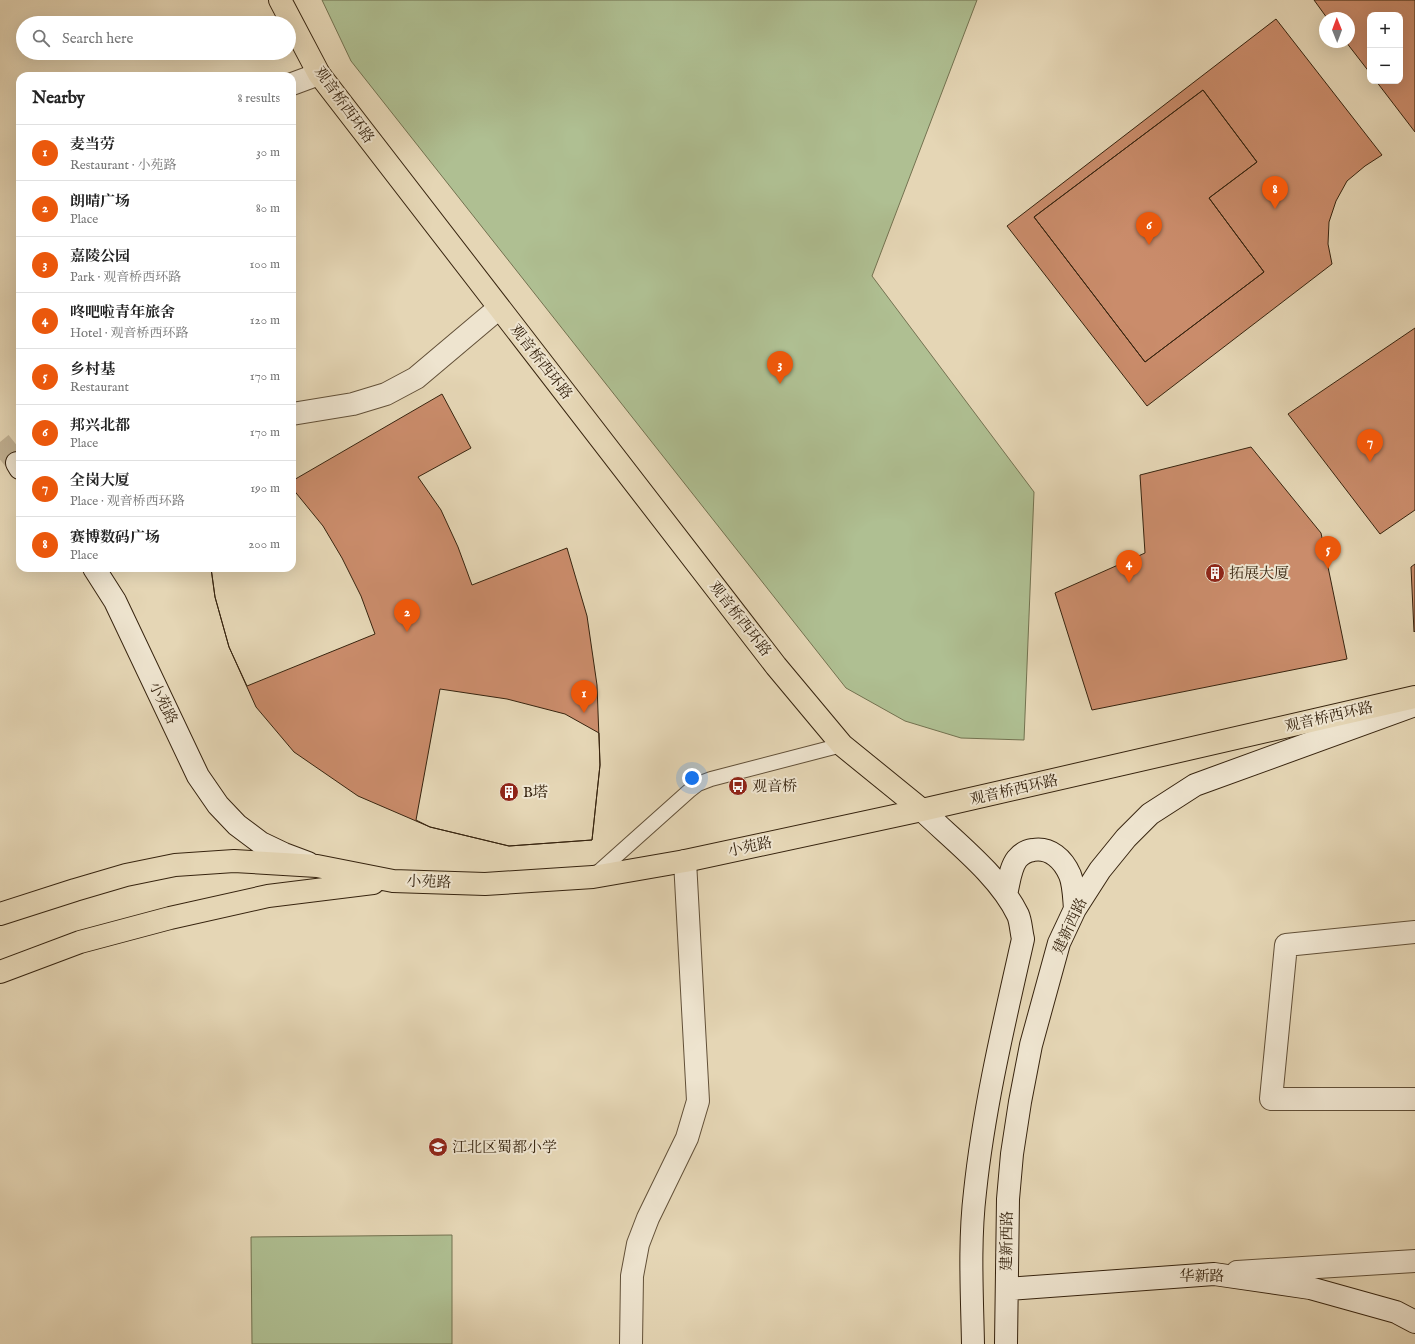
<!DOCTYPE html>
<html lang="en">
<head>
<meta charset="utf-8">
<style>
  body { margin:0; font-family:"IM FELL English","Noto Serif SC",serif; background:#f2f2f2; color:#222 }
  .controls { position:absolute; right:12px; top:12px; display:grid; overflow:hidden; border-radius:8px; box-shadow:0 4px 16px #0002 }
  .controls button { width:36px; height:36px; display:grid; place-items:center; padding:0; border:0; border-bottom:1px solid #e0e0e0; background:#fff; color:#222; font:20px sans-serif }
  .compass { position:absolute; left:1319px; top:12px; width:36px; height:36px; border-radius:50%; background:#fff; box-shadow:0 4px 16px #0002; rotate:359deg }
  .you { position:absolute; left:692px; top:778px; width:14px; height:14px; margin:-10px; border:3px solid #fff; border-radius:50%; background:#1a73e8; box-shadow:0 0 0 6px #1a73e833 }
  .badge { display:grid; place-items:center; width:26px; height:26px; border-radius:50%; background:#ea580c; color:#fff; font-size:13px; font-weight:700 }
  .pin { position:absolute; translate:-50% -33px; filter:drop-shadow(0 1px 2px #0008) }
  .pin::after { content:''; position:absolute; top:21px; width:14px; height:12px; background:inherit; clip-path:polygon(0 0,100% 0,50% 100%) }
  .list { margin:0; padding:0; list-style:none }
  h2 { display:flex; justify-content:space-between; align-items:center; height:52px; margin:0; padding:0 16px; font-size:17px }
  h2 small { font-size:13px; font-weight:400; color:#767676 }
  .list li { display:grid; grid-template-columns:26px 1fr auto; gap:12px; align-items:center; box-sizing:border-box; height:56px; padding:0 16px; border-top:1px solid #e0e0e0 }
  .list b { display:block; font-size:15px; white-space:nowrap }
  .list p { margin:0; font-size:13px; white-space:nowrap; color:#767676 }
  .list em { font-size:13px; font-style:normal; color:#767676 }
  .icon { flex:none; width:22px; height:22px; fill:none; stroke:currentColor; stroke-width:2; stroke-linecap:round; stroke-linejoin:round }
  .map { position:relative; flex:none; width:1415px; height:1344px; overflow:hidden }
  .search { position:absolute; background:#fff; box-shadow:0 4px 16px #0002; left:16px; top:16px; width:280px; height:44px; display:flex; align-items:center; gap:10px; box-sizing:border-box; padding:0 14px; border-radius:22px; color:#767676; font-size:15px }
  .panel { position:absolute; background:#fff; box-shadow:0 4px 16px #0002; left:16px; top:72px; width:280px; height:500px; border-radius:12px }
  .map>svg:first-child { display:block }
  .green { fill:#afbf92; stroke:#737250 }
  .building { fill:#ca8c6b; stroke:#37240f; fill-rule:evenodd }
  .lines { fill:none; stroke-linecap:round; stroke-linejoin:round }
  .secondary-tunnel { stroke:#c2b294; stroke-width:22; stroke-dasharray:22 11; stroke-linecap:butt }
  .lane-casing { stroke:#625038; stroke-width:16 }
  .street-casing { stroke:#625038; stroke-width:24 }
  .secondary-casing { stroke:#37240f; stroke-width:24 }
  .primary-casing { stroke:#37240f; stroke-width:24 }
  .lane { stroke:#eee4cf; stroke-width:14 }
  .street { stroke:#eee4cf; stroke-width:22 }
  .secondary { stroke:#eee4cf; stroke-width:22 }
  .primary { stroke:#e5d6b5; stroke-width:22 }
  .labels { text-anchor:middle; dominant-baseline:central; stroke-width:4; stroke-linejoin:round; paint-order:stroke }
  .street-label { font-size:15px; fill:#37240f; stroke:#eee4cf }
  .poi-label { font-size:15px; fill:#37240f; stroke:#eee4cf; text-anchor:start }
</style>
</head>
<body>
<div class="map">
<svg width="1415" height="1344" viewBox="0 0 1415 1344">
  <rect width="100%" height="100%" fill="#e5d6b5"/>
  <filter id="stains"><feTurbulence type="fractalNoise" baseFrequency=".005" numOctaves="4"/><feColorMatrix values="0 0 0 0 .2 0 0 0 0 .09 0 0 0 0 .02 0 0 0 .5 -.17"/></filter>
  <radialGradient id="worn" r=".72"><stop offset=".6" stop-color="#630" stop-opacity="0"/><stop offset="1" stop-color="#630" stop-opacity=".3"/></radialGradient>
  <path class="green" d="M322,0h655l-105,276 162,216 -10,248 -63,-2 -56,-17 -59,-33 -495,-627z
    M452,1235v109h-200l-1,-107z"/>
  <path class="building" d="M1314,0h101v132l-39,-51h24v-66h-30v58l-24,-31h3v-24h-22z
    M1276,19l106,136 -17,11 -18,15 -11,20 -7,21 -1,22 4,20 -185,142 -140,-180zM1203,90l54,72 -48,36 55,74 -119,90 -111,-145z
    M1203,90l54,72 -48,36 55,74 -119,90 -111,-145z
    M1415,328v182l-35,24 -92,-120z
    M442,394l29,54 -53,29 23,33 17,37 14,38 95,-37 20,68 10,69 3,80 -8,75 -83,6 -79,-19 -72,-31 -64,-44 -38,-45 -27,-60 -14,-50 -4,-29h81v-87z
    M1251,447l70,86 26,126 -255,51 -37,-117 90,-40 -5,-78z
    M292,488l31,38 19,32 19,38 14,38 -128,52 -18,-39 -14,-50 -4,-29h81z
    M1415,564v67l-1,1 -3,-65z
    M440,689l67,10 58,15 34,19 1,32 -8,75 -83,6 -79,-19 -14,-7z"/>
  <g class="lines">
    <path class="secondary-tunnel" d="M0,442l17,21"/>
    <g class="lane-casing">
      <path id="lane" d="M595,875l94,-84 9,-7 13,-5 131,-34"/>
    </g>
    <g class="street-casing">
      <path id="street" d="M292,84l27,-10
        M292,414l61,-10 33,-10 30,-16 83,-70
        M1415,932l-129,13 -15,154h144
        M1237,1272l178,-11
        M631,1344l1,-68 6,-32 10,-26 39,-80 11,-37 -13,-240"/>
    </g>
    <g class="secondary-casing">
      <path id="secondary" d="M17,463l3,5
        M94,568l21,33 83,175 20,29 19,20 24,18 23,11 24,9
        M922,810c32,31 77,65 96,105 3,7 3,16 5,24 -19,84 -39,168 -48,253 -6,50 -3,102 -2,152
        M1006,894c3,-11 4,-26 11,-35 4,-5 9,-8 16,-9 17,-3 30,9 37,25 4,10 4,23 5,34
        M1007,1289l207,-15 96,14 86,24 19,10
        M1006,1344l2,-145 4,-45 8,-52 11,-57 28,-102 16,-34 25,-39 26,-32 24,-24 45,-29 220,-80"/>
    </g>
    <g class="primary-casing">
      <path id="primary" d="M280,0l39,74 457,592 66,79 80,65
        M0,914l75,-24 51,-15 49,-10 59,-4 83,5 76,15 92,3 108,-7 92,-16 237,-51 493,-113
        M0,972l80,-30 90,-24 98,-22 105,-13"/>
    </g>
    <use href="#lane" class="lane"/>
    <use href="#street" class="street"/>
    <use href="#secondary" class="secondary"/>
    <use href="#primary" class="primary"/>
  </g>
  <defs>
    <g id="building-disc" transform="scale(1)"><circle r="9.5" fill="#8f2418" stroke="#eee4cf"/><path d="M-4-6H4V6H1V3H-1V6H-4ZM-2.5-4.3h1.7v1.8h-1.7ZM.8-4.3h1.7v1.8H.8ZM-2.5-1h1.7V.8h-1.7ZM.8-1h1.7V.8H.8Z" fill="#fff"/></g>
    <g id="bus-disc" transform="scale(1)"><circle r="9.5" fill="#8f2418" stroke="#eee4cf"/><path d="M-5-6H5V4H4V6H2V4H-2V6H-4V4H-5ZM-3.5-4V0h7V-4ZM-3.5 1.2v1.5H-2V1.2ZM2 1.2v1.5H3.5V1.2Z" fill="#fff"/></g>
    <g id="school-disc" transform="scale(1)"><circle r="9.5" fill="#8f2418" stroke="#eee4cf"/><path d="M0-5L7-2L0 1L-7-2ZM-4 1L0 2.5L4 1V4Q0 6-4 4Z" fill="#fff"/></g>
  </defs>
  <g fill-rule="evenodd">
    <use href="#building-disc" x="1215" y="573"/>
    <use href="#bus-disc" x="738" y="786"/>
    <use href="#building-disc" x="509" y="792"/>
    <use href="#school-disc" x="438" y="1147"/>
  </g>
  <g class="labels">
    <g class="street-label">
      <text transform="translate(344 105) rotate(54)">观音桥西环路</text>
      <text transform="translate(541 362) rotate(52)">观音桥西环路</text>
      <text transform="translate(740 619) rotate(52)">观音桥西环路</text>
      <text transform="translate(163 703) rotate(64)">小苑路</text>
      <text transform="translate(1329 717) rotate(-13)">观音桥西环路</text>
      <text transform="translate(1014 790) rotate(-13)">观音桥西环路</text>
      <text transform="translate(750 847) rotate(-12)">小苑路</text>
      <text transform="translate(429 882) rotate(2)">小苑路</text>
      <text transform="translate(1070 926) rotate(-65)">建新西路</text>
      <text transform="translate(1007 1241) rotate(-89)">建新西路</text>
      <text x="1202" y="1276">华新路</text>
    </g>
    <g class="poi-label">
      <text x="1229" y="573">拓展大厦</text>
      <text x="752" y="786">观音桥</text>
      <text x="523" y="792">B塔</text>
      <text x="452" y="1147">江北区蜀都小学</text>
    </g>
  </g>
  <rect width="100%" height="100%" filter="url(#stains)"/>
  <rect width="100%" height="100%" fill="url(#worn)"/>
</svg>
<div class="controls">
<button>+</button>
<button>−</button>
</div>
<svg class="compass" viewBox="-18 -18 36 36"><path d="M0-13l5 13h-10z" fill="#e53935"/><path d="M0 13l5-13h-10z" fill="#767676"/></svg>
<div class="you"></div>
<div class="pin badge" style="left:584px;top:713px">1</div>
<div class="pin badge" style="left:407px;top:632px">2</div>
<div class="pin badge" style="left:780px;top:384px">3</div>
<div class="pin badge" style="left:1129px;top:583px">4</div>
<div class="pin badge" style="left:1328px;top:569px">5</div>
<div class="pin badge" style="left:1149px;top:245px">6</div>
<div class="pin badge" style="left:1370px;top:462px">7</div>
<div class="pin badge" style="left:1275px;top:209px">8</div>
<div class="search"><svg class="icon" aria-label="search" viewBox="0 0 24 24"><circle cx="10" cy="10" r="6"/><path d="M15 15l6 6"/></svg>Search here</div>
<section class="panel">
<h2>Nearby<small>8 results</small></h2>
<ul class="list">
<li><span class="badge">1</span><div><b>麦当劳</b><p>Restaurant · 小苑路</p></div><em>30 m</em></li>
<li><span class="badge">2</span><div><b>朗晴广场</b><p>Place</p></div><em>80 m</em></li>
<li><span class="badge">3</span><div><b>嘉陵公园</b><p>Park · 观音桥西环路</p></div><em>100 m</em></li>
<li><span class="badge">4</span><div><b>咚吧啦青年旅舍</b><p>Hotel · 观音桥西环路</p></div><em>120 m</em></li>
<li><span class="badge">5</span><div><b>乡村基</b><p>Restaurant</p></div><em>170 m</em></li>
<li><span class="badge">6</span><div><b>邦兴北都</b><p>Place</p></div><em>170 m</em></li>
<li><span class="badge">7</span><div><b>全岗大厦</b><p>Place · 观音桥西环路</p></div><em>190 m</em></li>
<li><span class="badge">8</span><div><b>赛博数码广场</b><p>Place</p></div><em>200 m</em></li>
</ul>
</section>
</div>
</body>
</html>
